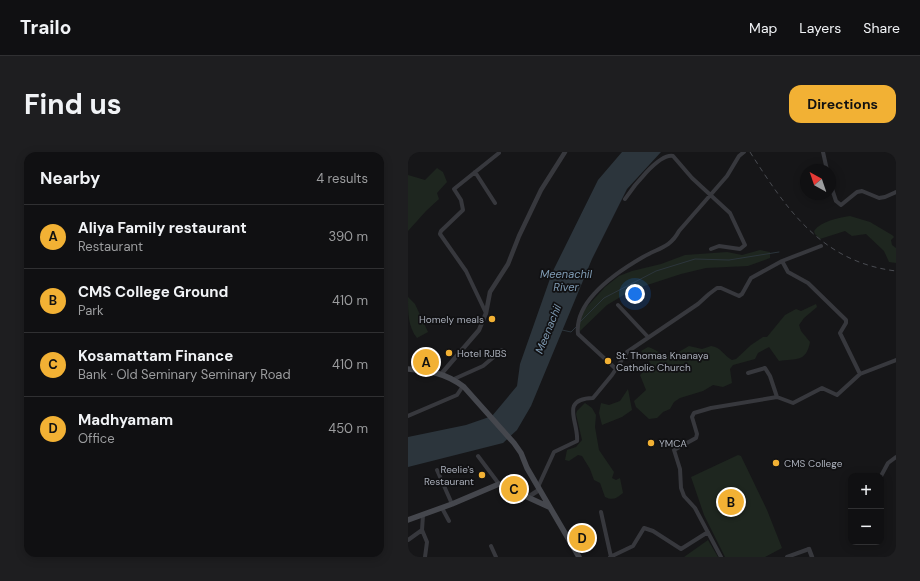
<!DOCTYPE html>
<html lang="en">
<head>
<meta charset="utf-8">
<style>
  body { margin:0; font-family:"DM Sans",sans-serif; background:#1e1e20; color:#f1f3f6 }
  .controls { position:absolute; right:12px; bottom:12px; display:grid; overflow:hidden; border-radius:8px; box-shadow:0 2px 10px #0003 }
  .controls button { width:36px; height:36px; display:grid; place-items:center; padding:0; border:0; border-bottom:1px solid #303032; background:#101012; color:#f1f3f6; font:20px sans-serif }
  .compass { position:absolute; left:392px; top:12px; width:36px; height:36px; border-radius:50%; background:#101012; box-shadow:0 2px 10px #0003; rotate:320deg }
  .you { position:absolute; left:227px; top:142px; width:14px; height:14px; margin:-10px; border:3px solid #fff; border-radius:50%; background:#1a73e8; box-shadow:0 0 0 6px #1a73e833 }
  .badge { display:grid; place-items:center; width:26px; height:26px; border-radius:50%; background:#f2b134; color:#111; font-size:13px; font-weight:700 }
  .pin { position:absolute; translate:-50% -50%; border:2px solid #fff; box-shadow:0 1px 4px #0006 }
  .list { margin:0; padding:0; list-style:none }
  h2 { display:flex; justify-content:space-between; align-items:center; height:52px; margin:0; padding:0 16px; font-size:17px }
  h2 small { font-size:13px; font-weight:400; color:#9c9d9f }
  .list li { display:grid; grid-template-columns:26px 1fr auto; gap:12px; align-items:center; box-sizing:border-box; height:64px; padding:0 16px; border-top:1px solid #303032 }
  .list b { display:block; font-size:15px; white-space:nowrap }
  .list p { margin:0; font-size:13px; white-space:nowrap; color:#9c9d9f }
  .list em { font-size:13px; font-style:normal; color:#9c9d9f }
  .map { position:relative; flex:none; width:488px; height:405px; overflow:hidden; border-radius:12px }
  header { display:flex; align-items:center; gap:24px; box-sizing:border-box; height:56px; padding:0 20px; background:#101012; border-bottom:1px solid #303032 }
  header strong { font-size:19px }
  nav { display:flex; gap:22px; margin-inline-start:auto; font-size:14px }
  .intro { display:flex; align-items:center; justify-content:space-between; box-sizing:border-box; height:96px; padding:0 24px }
  h1 { margin:0; font-size:28px }
  .button { padding:10px 18px; border-radius:12px; background:#f2b134; color:#111; font-size:14px; font-weight:700 }
  main { display:flex; gap:24px; padding:0 24px }
  aside { flex:1; background:#101012; border-radius:12px; box-shadow:0 2px 10px #0003 }
  .map>svg:first-child { display:block }
  .green { fill:#1e261f }
  .water { fill:#2c353c }
  .lines { fill:none; stroke-linecap:round; stroke-linejoin:round }
  .stream { stroke:#2c353c; stroke-width:1 }
  .minor { stroke:#37383d; stroke-width:4 }
  .tertiary { stroke:#37383d; stroke-width:4.5 }
  .secondary { stroke:#45474d; stroke-width:5.5 }
  .rail { stroke:#4a4c52; stroke-width:1; stroke-dasharray:5 4; stroke-linecap:butt }
  .poi-dot { fill:#f2b134; stroke:#111113; stroke-width:1.5 }
  .labels { text-anchor:middle; dominant-baseline:central; stroke-width:3.5; stroke-linejoin:round; paint-order:stroke }
  .poi-label { font-size:10px; fill:#a8adb8; stroke:#111113; text-anchor:start }
  .water-label { font-size:11px; font-style:italic; fill:#7f9bb3; stroke:#111113 }
</style>
</head>
<body>
<header>
<strong>Trailo</strong>
<nav><a>Map</a><a>Layers</a><a>Share</a></nav>
</header>
<div class="intro"><h1>Find us</h1><a class="button">Directions</a></div>
<main>
<aside>
<h2>Nearby<small>4 results</small></h2>
<ul class="list">
<li><span class="badge">A</span><div><b>Aliya Family restaurant</b><p>Restaurant</p></div><em>390 m</em></li>
<li><span class="badge">B</span><div><b>CMS College Ground</b><p>Park</p></div><em>410 m</em></li>
<li><span class="badge">C</span><div><b>Kosamattam Finance</b><p>Bank · Old Seminary Seminary Road</p></div><em>410 m</em></li>
<li><span class="badge">D</span><div><b>Madhyamam</b><p>Office</p></div><em>450 m</em></li>
</ul>
</aside>
<div class="map">
<svg width="488" height="405" viewBox="0 0 488 405">
  <rect width="100%" height="100%" fill="#161618"/>
  <path class="green" d="M29,16l6,4 4,10 -10,11 2,6 -13,12 -18,20v-56l17,5z
    M442,64l20,6 22,13 2,2 -3,3 1,5 4,3v15l-7,-1 -5,-11 -18,-17 -14,2 -7,-5 -25,8 -5,-5 -1,-3c7,-10 24,-13 36,-15z
    M352,98l10,2v6l-22,8 -42,2 -25,6 -49,16 -25,15 -27,26 -2,-7 7,-15 20,-22 14,-11 13,-5 29,-7 24,-9 42,-3 15,3z
    M0,145l7,7 13,28 -11,6c-9,-11 -9,-26 -9,-41z
    M408,152l1,3 -13,11 -5,7 2,6 9,11c-4,21 -14,16 -31,19l-10,-14 -11,6 -3,6 -22,6 -3,4 2,14 -9,4 -10,-2 -10,6 -23,7 -6,4 -4,7 -7,3 -6,6 -8,1 -13,-12 -2,-6 12,-11 -6,-15 11,-11 -10,-13 7,-4 3,1c23,12 18,9 38,-2l13,3 9,-3c10,1 13,10 21,14l4,-1 15,-14 12,-8h4l18,-22 11,-6 5,2z
    M220,237l4,21 -10,7 -20,8 -3,-12 2,-10 8,2 11,-4z
    M177,251l7,5 4,7 -1,12 4,23 15,22 -2,6 4,2 4,-2 3,15c-6,5 -10,8 -18,4l-5,-14 -6,-3 -4,-11 -8,-13 -4,-1 -9,6 -4,-1 2,-10 9,-3 6,-7 -6,-26 1,-3z
    M330,303l3,1 26,54 15,38 -17,9h-40l-21,-42 -13,-38z
    M300,388l10,17h-34z"/>
  <path class="water" d="M214,0h39l-34,37 -35,70 -61,147 -14,24 -14,13 -95,24v-30l58,-12 26,-9 25,-30 3,-22 32,-91 46,-93z"/>
  <g class="lines">
    <path class="stream" d="M172,170l24,-24 52,-27 39,-12 34,1 50,-8
      M154,178l9,2 6,-6"/>
    <path class="minor" d="M415,0l4,18
      M67,20l20,31
      M422,31l6,18 5,4 16,-13 5,-1 17,7 6,-1 11,-5
      M217,47c8,-12 34,-46 48,-43l19,22 38,35 15,32 -5,4 -21,-3 -8,3
      M374,109l39,-15
      M210,153l30,32
      M78,161l-20,-42 -26,-37 1,-3 22,-21 -2,-10 -7,-11 45,-36
      M208,217l-38,-35c-4,-33 39,-62 65,-77 15,-9 27,-9 36,-26l48,-55 12,-20 5,-4
      M340,221l17,-5 5,8 7,21
      M46,227l29,-13 19,-16
      M0,264l49,-21 6,-9
      M70,304l21,28
      M29,318l15,34
      M473,324l7,-13 8,-6
      M130,335l16,-35 23,-11c2,-19 -18,-42 16,-43l19,-23 15,-23 71,-48 11,-10 8,-6h4l18,8 3,-2 9,-16 31,-17 6,11 20,11 38,37v3l-6,10 20,41 36,-14
      M34,356l7,13
      M193,360l10,45
      M14,378l5,12 -2,15
      M0,388l14,-10 1,-15
      M83,394l5,11
      M202,405l23,-11 11,-18 9,3 28,18 27,-17
      M313,405l-26,-49 -11,-12 -3,-8 -1,-19 -6,-19 22,-12 1,-4 -5,-17 2,-4 17,-5 66,-11 16,6 29,-15 15,7 23,-21
      M379,405l22,-8"/>
    <path class="tertiary" d="M34,221l37,-43 7,-17 4,-21 18,-28 11,-28 22,-46 24,-38
      M120,345l11,-7
      M401,397l3,8"/>
    <path class="secondary" d="M0,217c22,2 38,4 56,18l50,56 7,10 6,15 52,89
      M0,368l44,-16 47,-20 50,23"/>
    <path class="rail" d="M342,0c37,58 72,110 146,119"/>
  </g>
  <g class="poi-dot">
    <circle cx="84" cy="167" r="4"/>
    <circle cx="41" cy="201" r="4"/>
    <circle cx="200" cy="209" r="4"/>
    <circle cx="243" cy="291" r="4"/>
    <circle cx="368" cy="311" r="4"/>
    <circle cx="74" cy="323" r="4"/>
  </g>
  <g class="labels">
    <g class="poi-label">
      <text x="76" y="167" text-anchor="end">Homely meals</text>
      <text x="49" y="201">Hotel RJBS</text>
      <text x="208" y="203">St. Thomas Knanaya<tspan x="208" dy="12">Catholic Church</tspan></text>
      <text x="251" y="291">YMCA</text>
      <text x="376" y="311">CMS College</text>
      <text x="66" y="317" text-anchor="end">Reelie's<tspan x="66" dy="12">Restaurant</tspan></text>
    </g>
    <g class="water-label">
      <text x="158" y="122">Meenachil<tspan x="158" dy="13">River</tspan></text>
      <text transform="translate(140 177) rotate(-68)">Meenachil</text>
    </g>
  </g>
</svg>
<div class="controls">
<button>+</button>
<button>−</button>
</div>
<svg class="compass" viewBox="-18 -18 36 36"><path d="M0-13l5 13h-10z" fill="#e53935"/><path d="M0 13l5-13h-10z" fill="#9c9d9f"/></svg>
<div class="you"></div>
<div class="pin badge" style="left:18px;top:210px">A</div>
<div class="pin badge" style="left:323px;top:350px">B</div>
<div class="pin badge" style="left:106px;top:337px">C</div>
<div class="pin badge" style="left:174px;top:386px">D</div>
</div>
</main>
</body>
</html>
